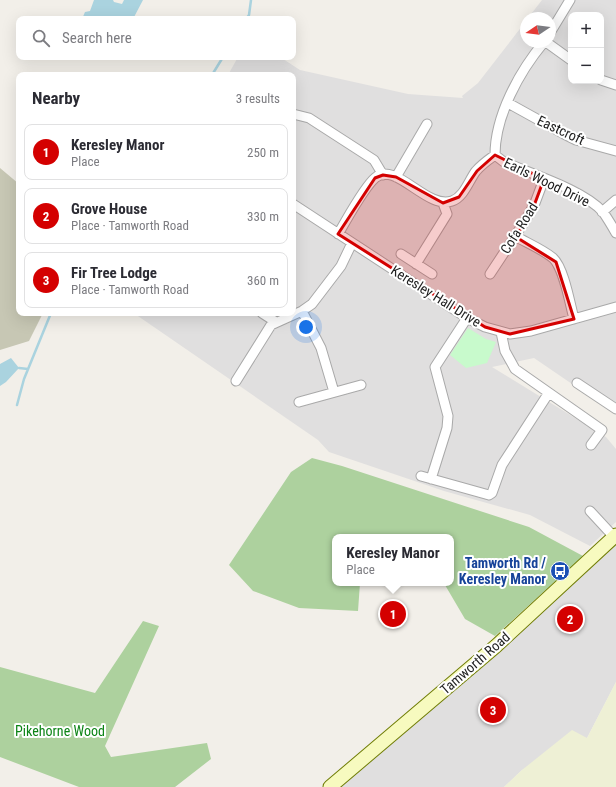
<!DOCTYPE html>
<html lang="en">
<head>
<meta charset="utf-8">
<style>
  body { margin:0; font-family:"Roboto Condensed",sans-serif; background:#f2f2f3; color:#2b2b33 }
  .controls { position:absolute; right:12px; top:12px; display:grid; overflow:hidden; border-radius:8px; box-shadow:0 4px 16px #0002 }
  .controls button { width:36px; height:36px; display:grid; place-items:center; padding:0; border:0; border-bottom:1px solid #e1e1e2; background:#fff; color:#2b2b33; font:20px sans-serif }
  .compass { position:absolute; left:520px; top:12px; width:36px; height:36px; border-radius:50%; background:#fff; box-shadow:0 4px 16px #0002; rotate:257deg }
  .you { position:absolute; left:306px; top:327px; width:14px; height:14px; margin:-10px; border:3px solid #fff; border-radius:50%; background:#1a73e8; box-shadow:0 0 0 6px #1a73e833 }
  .badge { display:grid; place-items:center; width:26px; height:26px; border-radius:50%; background:#d40000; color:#fff; font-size:13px; font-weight:700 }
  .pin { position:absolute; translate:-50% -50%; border:2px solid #fff; box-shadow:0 1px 4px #0006 }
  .popup { position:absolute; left:332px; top:534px; width:122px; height:52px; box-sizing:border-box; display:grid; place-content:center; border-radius:8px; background:#fff; filter:drop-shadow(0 1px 3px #0005); font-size:13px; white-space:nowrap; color:#7c7c81 }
  .popup b { font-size:15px; color:#2b2b33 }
  .popup::after { content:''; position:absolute; left:50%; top:100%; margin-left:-8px; border:8px solid transparent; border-top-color:#fff }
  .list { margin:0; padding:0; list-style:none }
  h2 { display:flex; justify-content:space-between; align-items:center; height:52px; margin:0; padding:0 16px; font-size:17px }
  h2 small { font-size:13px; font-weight:400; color:#7c7c81 }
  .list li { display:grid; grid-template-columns:26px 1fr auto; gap:12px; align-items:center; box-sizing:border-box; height:56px; margin:0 8px 8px; padding:0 8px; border:1px solid #e1e1e2; border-radius:8px }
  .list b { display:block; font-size:15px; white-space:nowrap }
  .list p { margin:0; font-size:13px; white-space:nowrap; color:#7c7c81 }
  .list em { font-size:13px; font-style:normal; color:#7c7c81 }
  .icon { flex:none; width:22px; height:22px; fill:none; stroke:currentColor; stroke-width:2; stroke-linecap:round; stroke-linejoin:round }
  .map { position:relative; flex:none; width:616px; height:787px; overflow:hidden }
  .search { position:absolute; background:#fff; box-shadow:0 4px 16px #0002; left:16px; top:16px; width:280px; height:44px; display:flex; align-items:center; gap:10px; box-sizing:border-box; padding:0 14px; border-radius:8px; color:#7c7c81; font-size:15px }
  .panel { position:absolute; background:#fff; box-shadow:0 4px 16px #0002; left:16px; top:72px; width:280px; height:244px; border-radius:8px }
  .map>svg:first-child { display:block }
  .residential { fill:#e0dfdf; fill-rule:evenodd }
  .construction { fill:#c7c7b4 }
  .farmland { fill:#eef0d5 }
  .forest { fill:#add19e }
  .park { fill:#c8facc }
  .water { fill:#aad3df }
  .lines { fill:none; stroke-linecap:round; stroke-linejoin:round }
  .stream { stroke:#aad3df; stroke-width:2.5 }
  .street-casing { stroke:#a9a9a9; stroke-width:11 }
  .secondary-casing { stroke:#707d05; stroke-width:15 }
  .street { stroke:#fff; stroke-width:9 }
  .secondary { stroke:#f7fabf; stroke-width:13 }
  .marked { fill:#d40000; fill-opacity:0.2; stroke:#d40000; stroke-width:3; stroke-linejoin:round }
  .labels { text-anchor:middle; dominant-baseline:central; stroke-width:4; stroke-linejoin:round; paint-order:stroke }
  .street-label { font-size:14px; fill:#222; stroke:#fff }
  .transit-label { font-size:14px; font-weight:bold; fill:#164399; stroke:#fff; text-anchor:end }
  .park-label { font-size:14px; fill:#0c8416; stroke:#fff }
</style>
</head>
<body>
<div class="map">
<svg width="616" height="787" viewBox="0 0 616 787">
  <rect width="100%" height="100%" fill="#f2efe9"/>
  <path class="residential" d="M542,0h74v414l-82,-56 -42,9 114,70 10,12v73l-26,24 -60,-31 -86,-24 -115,-39 -11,-12 -183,-126 158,-1v-238h-65l10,-18h42l20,13 108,24 55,4 -1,-2 16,-13 48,-62v21h24v-24h-22zM571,15h30v66h-30z
    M616,542v140l-29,56 -65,32 -18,17h-167z"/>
  <path class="construction" d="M0,168l19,16v129h24l-14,28 -29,9z"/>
  <path class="farmland" d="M616,682v105h-112l18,-17 50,-40 15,8z"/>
  <path class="forest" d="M312,458l30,8 187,61 54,29 -88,80 -30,-17 -20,-34 -15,-1 21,-1v-46h-116v46h25l-2,28 -59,-3 -46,-17 -24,-26 62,-93z
    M143,621l16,5 -54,120 6,11 96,-14 4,16 -36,28h-96l-79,-30v-90l95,26z"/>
  <path class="park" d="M468,328l18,11 10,3 -9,21 -21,5 -16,-13z"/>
  <path class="water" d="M94,0h19l1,2 8,2 2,-4h19l-10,19h-51l3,-7 5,-1z
    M11,358l8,10 -13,14 -6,4v-22z"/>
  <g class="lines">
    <path class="stream" d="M246,19l3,-4 2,-15
      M212,75l11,-18
      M19,368l9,1
      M17,405l7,-26 27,-66"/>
    <g class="street-casing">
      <path id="street" d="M550,33l20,-33
        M544,42c-25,30 -49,74 -49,113l9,7c27,12 80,28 99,50 5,7 9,14 13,21
        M546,42l25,18
        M601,80l15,5
        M508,103l56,31 12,6 40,11
        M293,114l16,4 65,42 9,15
        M396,177l31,-53
        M293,204l174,114 18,9 25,7 21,-3 85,-24
        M602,212l14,-12
        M338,234c8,-13 26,-47 37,-56 20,-18 52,32 77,23 12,-4 17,-21 24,-30 6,-7 12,-11 19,-16
        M515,236c12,7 27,13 38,22 11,10 17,46 21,61
        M401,254l31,20
        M416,264l31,-50 -4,-11
        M490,274l35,-53 10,-18 9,-24
        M302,311l19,37 13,44
        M262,313l14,9
        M501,332l4,19 10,18 87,61 -11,15
        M236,381l35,-56 31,-14 10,-7 29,-38 11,-23
        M577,383l39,26
        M299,402l62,-17
        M421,476l68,19 3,-2 10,-28 46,-71
        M431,479l16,-51 1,-12 -13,-49 32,-49
        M590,511l24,26"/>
    </g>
    <g class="secondary-casing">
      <path id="secondary" d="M330,787l166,-141 120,-111"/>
    </g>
    <use href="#street" class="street"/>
    <use href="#secondary" class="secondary"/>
  </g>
  <path class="marked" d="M495,155l49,24 -9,24 -19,34 40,25 18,57 -64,15 -25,-7 -147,-93 37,-56 8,-3 13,2 47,26 16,-6 18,-26z"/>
  <defs>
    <g id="bus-disc" transform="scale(1)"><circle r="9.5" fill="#1a4fb4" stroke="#fff"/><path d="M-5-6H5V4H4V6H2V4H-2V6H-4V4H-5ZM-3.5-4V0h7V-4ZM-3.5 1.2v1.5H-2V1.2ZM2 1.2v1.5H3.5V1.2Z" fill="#fff"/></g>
  </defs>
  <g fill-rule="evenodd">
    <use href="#bus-disc" x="560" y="571"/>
  </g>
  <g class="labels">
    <g class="street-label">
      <text transform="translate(561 130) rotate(25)">Eastcroft</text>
      <text transform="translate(547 182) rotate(26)">Earls Wood Drive</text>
      <text transform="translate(519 228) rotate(-58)">Cofa Road</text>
      <text transform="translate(436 296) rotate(32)">Keresley Hall Drive</text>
      <text transform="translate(475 663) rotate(-41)">Tamworth Road</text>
    </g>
    <g class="transit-label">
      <text x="546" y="563">Tamworth Rd /<tspan x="546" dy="16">Keresley Manor</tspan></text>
    </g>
    <g class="park-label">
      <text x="60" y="731">Pikehorne Wood</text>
    </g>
  </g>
</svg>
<div class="controls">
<button>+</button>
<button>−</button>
</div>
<svg class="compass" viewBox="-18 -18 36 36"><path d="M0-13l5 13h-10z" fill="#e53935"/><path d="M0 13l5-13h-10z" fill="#7c7c81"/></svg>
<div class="you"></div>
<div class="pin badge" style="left:393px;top:614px">1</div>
<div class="popup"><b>Keresley Manor</b>Place</div>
<div class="pin badge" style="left:570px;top:619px">2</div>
<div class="pin badge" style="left:493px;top:710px">3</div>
<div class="search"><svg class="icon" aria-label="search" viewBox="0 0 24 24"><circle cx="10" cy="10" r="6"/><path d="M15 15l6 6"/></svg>Search here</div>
<section class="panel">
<h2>Nearby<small>3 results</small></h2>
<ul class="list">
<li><span class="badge">1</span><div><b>Keresley Manor</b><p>Place</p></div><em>250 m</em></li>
<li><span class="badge">2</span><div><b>Grove House</b><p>Place · Tamworth Road</p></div><em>330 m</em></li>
<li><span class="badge">3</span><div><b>Fir Tree Lodge</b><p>Place · Tamworth Road</p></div><em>360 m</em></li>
</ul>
</section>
</div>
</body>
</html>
